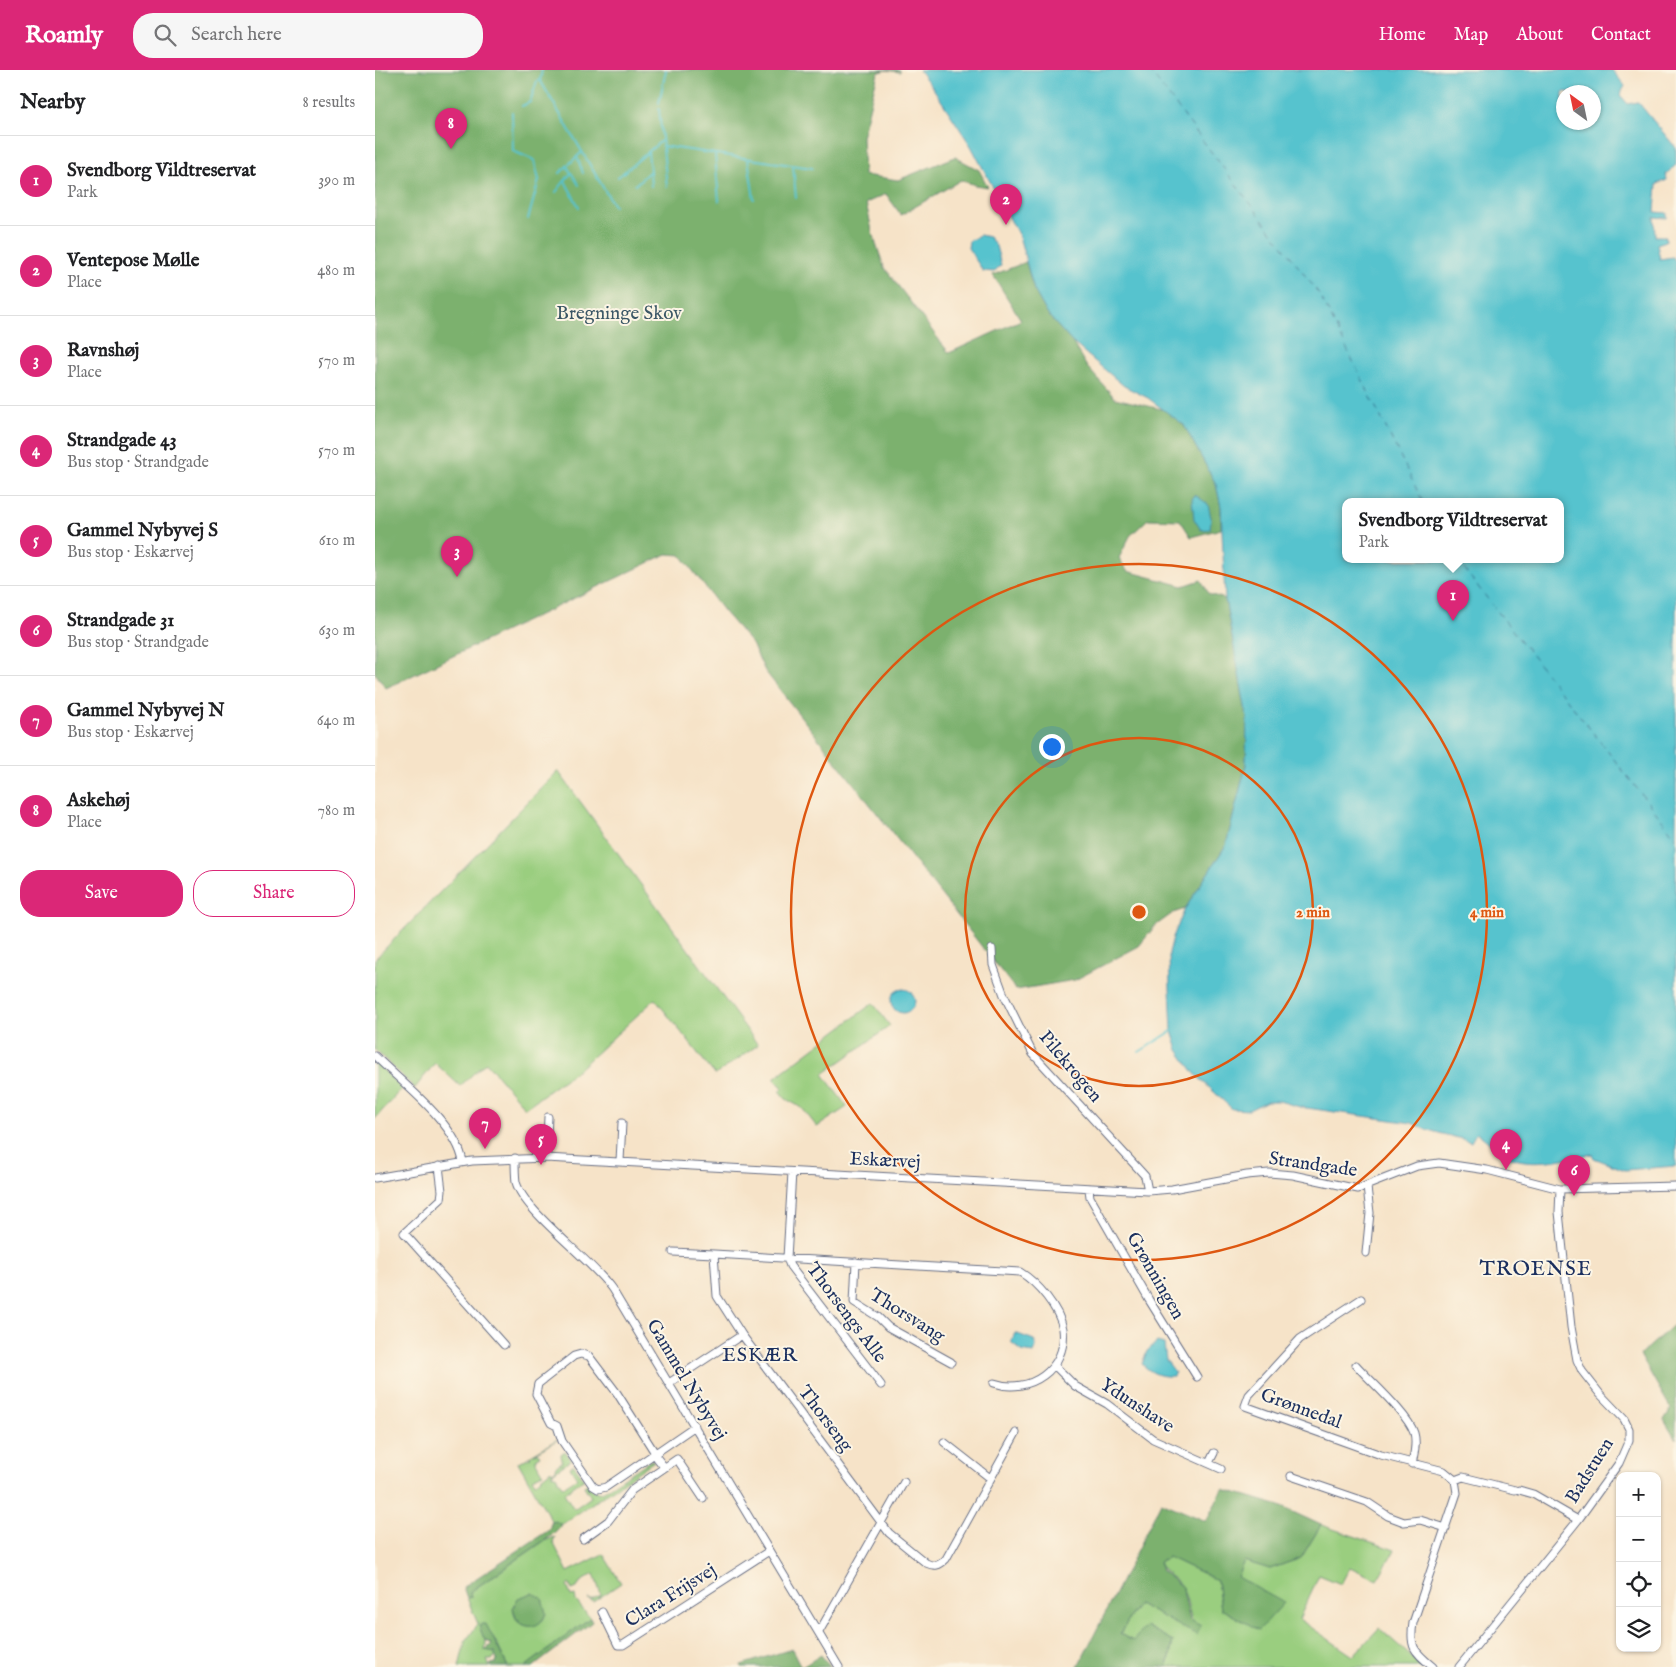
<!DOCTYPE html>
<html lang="en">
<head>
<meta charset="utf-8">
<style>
  body { margin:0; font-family:"IM FELL English",serif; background:#f6f6f6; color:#202124 }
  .controls { position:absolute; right:15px; bottom:15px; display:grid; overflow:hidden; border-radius:10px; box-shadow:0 1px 4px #0004 }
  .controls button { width:45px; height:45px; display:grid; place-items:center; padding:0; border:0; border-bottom:1px solid #e0e0e0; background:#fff; color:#202124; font:25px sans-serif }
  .compass { position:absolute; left:1181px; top:15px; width:45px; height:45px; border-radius:50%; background:#fff; box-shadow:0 1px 4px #0004; rotate:327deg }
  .you { position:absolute; left:676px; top:676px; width:18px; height:18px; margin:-12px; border:4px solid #fff; border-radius:50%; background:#1a73e8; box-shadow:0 0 0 8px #1a73e833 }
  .badge { display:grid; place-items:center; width:32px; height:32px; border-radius:50%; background:#db2777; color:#fff; font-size:16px; font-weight:700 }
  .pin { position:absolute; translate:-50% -41px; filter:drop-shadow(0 1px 2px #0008) }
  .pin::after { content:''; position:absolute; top:26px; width:18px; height:15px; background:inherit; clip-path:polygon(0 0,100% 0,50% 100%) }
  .popup { position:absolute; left:967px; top:428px; width:222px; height:65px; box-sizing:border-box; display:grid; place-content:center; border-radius:10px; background:#fff; filter:drop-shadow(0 1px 4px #0005); font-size:16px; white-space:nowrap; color:#757577 }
  .popup b { font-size:19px; color:#202124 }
  .popup::after { content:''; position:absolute; left:50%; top:100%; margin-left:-10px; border:10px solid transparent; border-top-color:#fff }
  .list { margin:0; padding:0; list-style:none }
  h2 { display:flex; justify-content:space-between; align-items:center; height:65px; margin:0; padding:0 20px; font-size:21px }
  h2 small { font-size:16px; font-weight:400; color:#757577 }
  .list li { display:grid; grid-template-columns:32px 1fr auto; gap:15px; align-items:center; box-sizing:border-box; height:90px; padding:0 20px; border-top:1px solid #e0e0e0 }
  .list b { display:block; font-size:19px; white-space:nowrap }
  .list p { margin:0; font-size:16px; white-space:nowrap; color:#757577 }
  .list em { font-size:16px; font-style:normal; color:#757577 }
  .actions { display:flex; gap:10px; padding:15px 20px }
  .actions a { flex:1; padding:11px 0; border:1px solid #db2777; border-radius:20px; text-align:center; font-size:18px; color:#db2777 }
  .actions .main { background:#db2777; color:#fff }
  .icon { flex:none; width:28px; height:28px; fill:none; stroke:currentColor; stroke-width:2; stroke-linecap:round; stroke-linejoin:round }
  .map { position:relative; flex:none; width:1301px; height:1597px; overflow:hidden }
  header { display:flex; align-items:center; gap:30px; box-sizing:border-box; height:70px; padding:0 25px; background:#db2777; color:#fff }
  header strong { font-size:24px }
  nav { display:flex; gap:28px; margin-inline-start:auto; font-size:18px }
  .search { width:350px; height:45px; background:#f6f6f6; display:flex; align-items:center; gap:12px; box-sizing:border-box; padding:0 18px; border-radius:20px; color:#757577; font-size:19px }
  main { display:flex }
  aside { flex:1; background:#fff }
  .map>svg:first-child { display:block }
  .green { fill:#9ace7f; stroke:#5a7e6e; fill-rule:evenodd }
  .forest { fill:#7bb16e; stroke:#4b7066 }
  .water { fill:#56c3ce; stroke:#387996; fill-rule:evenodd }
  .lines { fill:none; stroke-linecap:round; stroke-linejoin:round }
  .stream { stroke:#56c3ce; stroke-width:2 }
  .ferry { stroke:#2d5b80; stroke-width:1; stroke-dasharray:6 5; stroke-linecap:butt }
  .minor-casing { stroke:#686e83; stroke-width:9 }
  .minor { stroke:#fff; stroke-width:7 }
  .ring { fill:none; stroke:#de5710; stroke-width:2.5 }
  .labels { text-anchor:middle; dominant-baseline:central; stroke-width:4; stroke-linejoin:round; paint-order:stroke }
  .park-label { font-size:19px; fill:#3b5766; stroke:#fcf5e5 }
  .street-label { font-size:19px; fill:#1b2f5e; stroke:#fcf5e5 }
  .neighbourhood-label { font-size:20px; letter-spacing:1px; fill:#1b2f5e; stroke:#fcf5e5 }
  .quarter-label { font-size:21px; letter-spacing:1px; fill:#1b2f5e; stroke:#fcf5e5 }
  .centre { fill:#de5710; stroke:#fcf5e5; stroke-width:2.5 }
  .ring-label { font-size:15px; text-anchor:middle; font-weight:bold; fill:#de5710; stroke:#fcf5e5; stroke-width:4; stroke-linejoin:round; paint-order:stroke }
</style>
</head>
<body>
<header>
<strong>Roamly</strong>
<div class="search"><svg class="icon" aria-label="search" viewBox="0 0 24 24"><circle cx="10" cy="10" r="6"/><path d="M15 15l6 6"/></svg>Search here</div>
<nav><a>Home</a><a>Map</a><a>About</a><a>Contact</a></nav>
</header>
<main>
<aside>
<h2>Nearby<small>8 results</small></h2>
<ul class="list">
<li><span class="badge">1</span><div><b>Svendborg Vildtreservat</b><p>Park</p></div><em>390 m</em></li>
<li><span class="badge">2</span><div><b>Ventepose Mølle</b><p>Place</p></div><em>480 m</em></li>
<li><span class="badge">3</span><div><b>Ravnshøj</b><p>Place</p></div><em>570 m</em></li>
<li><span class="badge">4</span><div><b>Strandgade 43</b><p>Bus stop · Strandgade</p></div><em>570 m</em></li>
<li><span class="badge">5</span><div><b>Gammel Nybyvej S</b><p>Bus stop · Eskærvej</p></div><em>610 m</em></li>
<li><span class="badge">6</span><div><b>Strandgade 31</b><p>Bus stop · Strandgade</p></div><em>630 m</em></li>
<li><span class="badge">7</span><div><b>Gammel Nybyvej N</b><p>Bus stop · Eskærvej</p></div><em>640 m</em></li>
<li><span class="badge">8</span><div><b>Askehøj</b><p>Place</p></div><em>780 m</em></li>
</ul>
<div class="actions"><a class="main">Save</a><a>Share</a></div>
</aside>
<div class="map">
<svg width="1301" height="1597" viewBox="0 0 1301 1597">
  <rect width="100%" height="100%" fill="#fcf5e5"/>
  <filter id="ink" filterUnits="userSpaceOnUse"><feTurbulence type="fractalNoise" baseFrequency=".02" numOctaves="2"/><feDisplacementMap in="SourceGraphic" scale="10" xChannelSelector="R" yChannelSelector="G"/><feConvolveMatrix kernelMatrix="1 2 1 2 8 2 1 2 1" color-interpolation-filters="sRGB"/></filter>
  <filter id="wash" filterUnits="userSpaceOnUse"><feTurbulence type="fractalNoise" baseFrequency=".0096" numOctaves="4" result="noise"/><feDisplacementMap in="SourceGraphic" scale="20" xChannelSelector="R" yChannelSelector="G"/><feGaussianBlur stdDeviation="1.12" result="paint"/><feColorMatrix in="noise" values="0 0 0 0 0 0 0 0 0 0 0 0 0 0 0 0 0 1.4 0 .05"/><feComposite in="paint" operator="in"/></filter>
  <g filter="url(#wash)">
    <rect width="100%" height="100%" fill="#f6e3c8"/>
    <path class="green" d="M183,701l200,274 -43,30 -60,-76 -75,69 -55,40 -39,-46 -26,24 -25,-23 -20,25 -40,-38v-91z
      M498,933l17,23 -67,48 24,33 -30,20 -15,-19 -16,-9 -6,-7 3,-4 -9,-10z
      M0,992l27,26 -27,31z
      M183,1369l-24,15 4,-1 2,3 -4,2v4l7,11 -11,5 3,5 16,-13 1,2 4,-2 -1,-3 7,-5 -1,-8 4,-3 6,9 -20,14 7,2 -1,3 6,8 14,-9 -7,-11 4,-2 10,14 -20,14 10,16 17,-12 -7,-11 4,-2 5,6 8,3 50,-33 3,1 -93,64 -1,-2 -8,-1 -34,-60 13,-5 -2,-1z
      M946,1455l74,25 -18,30 -27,-13 -9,17 -22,-9 -20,44 54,37 26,-28 44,39h-255l5,-26h-40l-13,-7 18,-30 59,30c-8,-16 -8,-32 -15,-46 -5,-10 -18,-12 -23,-26l9,-5 49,23 4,29 23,-48 26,8 31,-11z
      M180,1467l-2,5 15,30 35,-18 18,29 -28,19 -5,-3 3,1 10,-5 -7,-21 -14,8 -3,6 -5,2 -3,-6 -2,2 4,10 4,-1 1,6 14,17 -65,49h-17l-12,-25 -14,-18 -3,2 7,16 -1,8 7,1 4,4 -4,5h-5l3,7h-31l6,-25 13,-18 -11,-26 4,-1 -1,-5 74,-51zM139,1534l32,9 -3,7 -10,6c-13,1 -22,-9 -19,-22z"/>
    <path class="forest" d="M0,0h525v2l-15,-2 -7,3 -16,64 2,38 34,5 57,-23 24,13 9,17 -13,-2 -14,-5 -60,35 -15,-21 -20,9 7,32 11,32 65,86 72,-33 -28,-45 33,-13 8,28 14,25 24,27 15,25 28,31 50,12 19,15 32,59 5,23v22l-30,8 -11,-17 -32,-1 -18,17 -11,22 8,13 56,15 18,-6 8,14 16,5 22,118 -1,48 -20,80 -41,64 -12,4 -18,13 -16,20 -64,34 -59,10 -251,-319 -13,-27 -28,-32 -43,-57 -14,-1 -281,134 -11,-15z
      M1301,1253v117l-12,-20 7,-11 -31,-54z
      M848,1419l57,17 41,19 -20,33 -31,11 -26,-8 -7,16 47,26 -25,27 -38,-21 -4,-29 -49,-23 -9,5 3,9 20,16 8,33 11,6 -4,9 -59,-31 -18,30 13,7 13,-15 27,15 -5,26h-90l83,-165 45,19z
      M180,1451l5,2v4l-9,9 -81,56 1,5 -4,1 -4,-11 86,-57 2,-7z
      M157,1523l10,5 4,15c-4,13 -16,17 -28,9l1,-3 -2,2 -4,-13 5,-10z
      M215,1548l2,4 -59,45h-8z
      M107,1554h4l22,43h-17v-3l5,-1 1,-4 -3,-7 -9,-2 7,-6 -8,-5 -5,-13z
      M417,1579l9,18h-59l-1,-2z
      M446,1585l9,12h-28z"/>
    <path class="water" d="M544,0h693l13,16 -5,9 8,9 10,-2 38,46v17l-10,9 1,6 -10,4 -2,28 12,1v5l-13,-1 1,19h10l1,5 -9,3 3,15 13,-2 3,5v904l-51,4 -31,-12 -2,-4c-27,4 -67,16 -92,-2 -9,-6 -13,-13 -24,-19l-5,9c-19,-7 -41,-9 -59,-19l-112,-16 -21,-6h-12l-18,9 -17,-1 -37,-35 -17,-24 -6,-19 -2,-42 -1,-36 4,-16 12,-28 41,-64 20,-80 1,-48 -22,-118 -4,-92 -5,-23 -32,-59 -36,-27 -24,-12 -52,-44 -24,-27 -14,-25 -15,-54 -48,-90 -36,-55zM1188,22h30v30h-30zM970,432h216v58h-216z
      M605,165l9,2 7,9 5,19 -7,7 -11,-1 -15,-23 1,-7z
      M820,425l13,9 3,14 -1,11 -9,1 -7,-11 -2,-20z
      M516 931a12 12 0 1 1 24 0a12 12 0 1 1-24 0Z
      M640,1263l19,7 2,7 -3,6 -11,-2 -11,-9z
      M782,1272l7,2 2,16 9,12 -2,4c-13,1 -22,-3 -31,-12l5,-13z"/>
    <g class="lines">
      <path class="stream" d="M167,0l-2,10 74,126
        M284,33l7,-33
        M147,36l8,-4 7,-21 3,-1
        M284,39l8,78
        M137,42l1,39 21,9 5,20 -11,39
        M287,76l150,22
        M340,84l4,47
        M202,87l6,16
        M373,89l6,40
        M418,96l3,32
        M275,101l1,15
        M185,103l7,-7
        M197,104l7,11
        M243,107l43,-36
        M190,111l14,26
        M260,115l15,-14 -2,-19
        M181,122l15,-19 -4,-7 15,-14
        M764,982l33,-21"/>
      <path class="ferry" d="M774,0l171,225 103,207
        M1082,490l219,278"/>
    </g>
  </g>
  <g filter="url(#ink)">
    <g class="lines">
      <g class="minor-casing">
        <path id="minor" d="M617,879l1,16 11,30 29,59 112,122 3,15
          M0,986c27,27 82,68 88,106
          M140,1088c0,8 0,16 1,24 8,30 75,77 96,107l227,378
          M171,1088l2,-41
          M245,1091l2,-38
          M64,1096l3,25 -1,8 -37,34 100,112
          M417,1102l-5,86 3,8 91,119
          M0,1108l97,-17 74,-3 602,33 24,-2 75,-14 22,-2 24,2 65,14 59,-23 22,-3 48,7 73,19 116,-3
          M714,1119l1,8 59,103 48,77
          M298,1182l41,2 3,42 25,39
          M991,1183l4,-40 -3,-26
          M339,1184l306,18c18,11 39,36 43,57 5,40 -34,66 -69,54
          M481,1192l-2,40 24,15 10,10 63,35
          M986,1229l-61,40 -51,56 -4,11 136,49 63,16 11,9 2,13 -44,130c-4,25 2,29 20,44
          M679,1295l21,21 32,18 46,35 68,30
          M981,1295c14,16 52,49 58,68 3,10 0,21 -2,31
          M294,1313l73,-48 147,198 37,30c9,4 13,3 20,-4l70,-126
          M569,1372l46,36
          M280,1383l-38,-60 -28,-37 -8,-2 -7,2 -36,28 -2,10 15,29 6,3 5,15 31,45 5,3 8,-2 89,-61
          M279,1384l10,13
          M834,1393l5,-10
          M916,1406l76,26 21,14 16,6 16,-2 26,8
          M1080,1410l8,-3 52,13
          M1144,1420l14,4 45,26
          M208,1469l25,-18 24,-31 45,-31 26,39
          M227,1542l16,33h5l146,-94
          M444,1562l85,-150
          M1084,1597l119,-147 41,-57 10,-23v-11l-5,-10 -24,-25 -18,-23 -5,-11 -6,-33 -12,-115 1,-23"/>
      </g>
      <use href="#minor" class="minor"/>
    </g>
  </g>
  <g class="ring">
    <circle cx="764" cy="842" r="174"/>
    <circle cx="764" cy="842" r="348"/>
  </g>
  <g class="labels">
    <g class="park-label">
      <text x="244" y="244">Bregninge Skov</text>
    </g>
    <g class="street-label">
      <text transform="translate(695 997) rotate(50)">Pilekrogen</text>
      <text transform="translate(510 1091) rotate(3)">Eskærvej</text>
      <text transform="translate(938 1095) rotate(8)">Strandgade</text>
      <text transform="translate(780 1206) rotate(60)">Grønningen</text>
      <text transform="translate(471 1243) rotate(53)">Thorsengs Alle</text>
      <text transform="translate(532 1246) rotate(32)">Thorsvang</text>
      <text transform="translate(311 1310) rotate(59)">Gammel Nybyvej</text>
      <text transform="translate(762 1336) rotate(33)">Ydunshave</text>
      <text transform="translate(926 1339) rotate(20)">Grønnedal</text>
      <text transform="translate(450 1349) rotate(53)">Thorseng</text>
      <text transform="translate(1215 1401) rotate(-58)">Badstuen</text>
      <text transform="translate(296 1526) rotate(-32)">Clara Frijsvej</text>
    </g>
    <g class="neighbourhood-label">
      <text x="385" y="1285">ESKÆR</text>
    </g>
    <g class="quarter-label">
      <text x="1161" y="1199">TROENSE</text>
    </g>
  </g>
  <circle cx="764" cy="842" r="8" class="centre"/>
  <g class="ring-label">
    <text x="938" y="847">2 min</text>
    <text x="1112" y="847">4 min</text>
  </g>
</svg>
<div class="controls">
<button>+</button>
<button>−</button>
<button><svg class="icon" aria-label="locate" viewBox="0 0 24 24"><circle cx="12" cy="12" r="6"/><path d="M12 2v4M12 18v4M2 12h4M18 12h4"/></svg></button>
<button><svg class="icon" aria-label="layers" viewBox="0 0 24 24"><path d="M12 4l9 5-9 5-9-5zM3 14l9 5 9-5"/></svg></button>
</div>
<svg class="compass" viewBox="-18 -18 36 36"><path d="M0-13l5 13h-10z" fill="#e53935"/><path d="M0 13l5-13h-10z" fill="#757577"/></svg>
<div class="you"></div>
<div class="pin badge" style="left:1078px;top:551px">1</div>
<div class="popup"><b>Svendborg Vildtreservat</b>Park</div>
<div class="pin badge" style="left:631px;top:155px">2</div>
<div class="pin badge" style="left:82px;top:507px">3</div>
<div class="pin badge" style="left:1131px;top:1100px">4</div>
<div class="pin badge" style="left:166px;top:1095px">5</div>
<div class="pin badge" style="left:1199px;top:1126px">6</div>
<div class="pin badge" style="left:110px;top:1079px">7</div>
<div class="pin badge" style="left:76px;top:79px">8</div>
</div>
</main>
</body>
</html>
